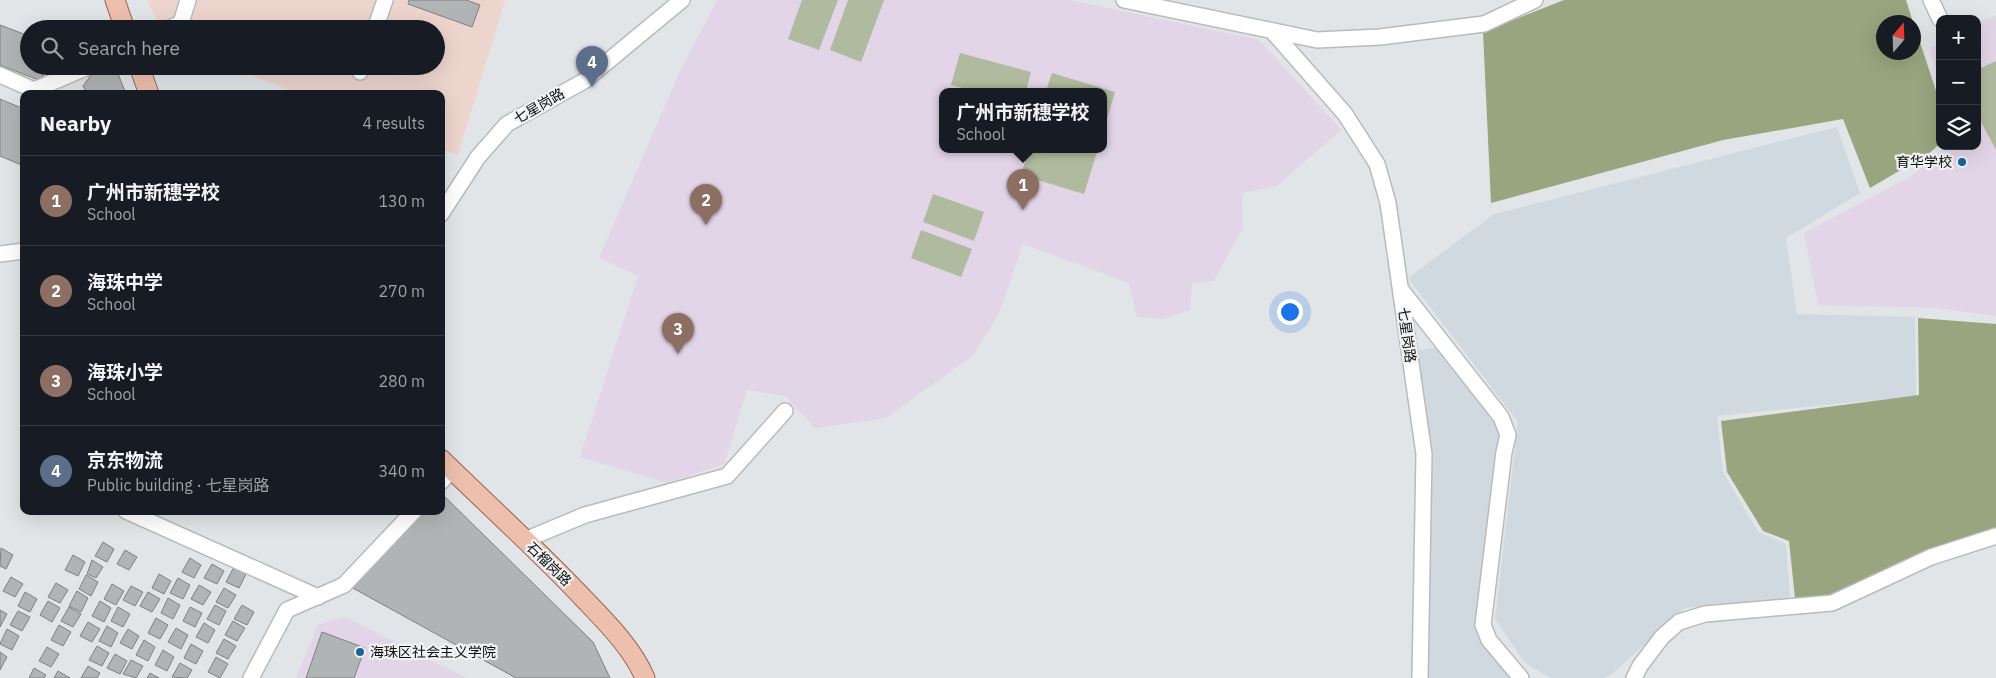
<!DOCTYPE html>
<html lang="en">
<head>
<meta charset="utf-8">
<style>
  body { margin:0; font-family:"IBM Plex Sans","Noto Sans SC",sans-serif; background:#242831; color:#f1f3f6 }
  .controls { position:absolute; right:15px; top:15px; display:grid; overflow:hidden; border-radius:10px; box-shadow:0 5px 20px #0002 }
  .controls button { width:45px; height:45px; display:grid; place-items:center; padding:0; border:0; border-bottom:1px solid #363941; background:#171b24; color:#f1f3f6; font:25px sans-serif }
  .compass { position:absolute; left:1876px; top:15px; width:45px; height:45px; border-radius:50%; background:#171b24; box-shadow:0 5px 20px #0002; rotate:19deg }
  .you { position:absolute; left:1289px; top:311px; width:18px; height:18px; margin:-12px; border:4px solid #fff; border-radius:50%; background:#1a73e8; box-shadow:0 0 0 8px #1a73e833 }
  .badge { display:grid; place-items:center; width:32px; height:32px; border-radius:50%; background:#91b2cb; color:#fff; font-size:16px; font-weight:700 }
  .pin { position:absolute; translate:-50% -41px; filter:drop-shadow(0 1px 2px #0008) }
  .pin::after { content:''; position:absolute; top:26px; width:18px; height:15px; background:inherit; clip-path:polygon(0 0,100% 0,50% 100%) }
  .popup { position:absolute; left:939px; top:88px; width:168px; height:65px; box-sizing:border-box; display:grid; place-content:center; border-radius:10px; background:#171b24; filter:drop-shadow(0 1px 4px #0005); font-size:16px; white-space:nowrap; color:#9ea1a6 }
  .popup b { font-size:19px; color:#f1f3f6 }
  .popup::after { content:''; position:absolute; left:50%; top:100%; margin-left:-10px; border:10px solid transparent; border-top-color:#171b24 }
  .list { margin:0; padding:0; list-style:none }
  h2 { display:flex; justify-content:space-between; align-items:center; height:65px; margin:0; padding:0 20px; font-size:21px }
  h2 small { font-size:16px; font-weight:400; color:#9ea1a6 }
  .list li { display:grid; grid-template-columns:32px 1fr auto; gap:15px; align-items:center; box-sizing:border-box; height:90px; padding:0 20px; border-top:1px solid #363941 }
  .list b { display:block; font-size:19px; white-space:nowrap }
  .list p { margin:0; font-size:16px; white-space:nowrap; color:#9ea1a6 }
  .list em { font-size:16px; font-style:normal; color:#9ea1a6 }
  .icon { flex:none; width:28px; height:28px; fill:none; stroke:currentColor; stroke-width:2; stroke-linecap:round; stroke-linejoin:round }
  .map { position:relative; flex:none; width:1996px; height:678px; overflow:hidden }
  .search { position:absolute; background:#171b24; box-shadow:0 5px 20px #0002; left:20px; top:20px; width:425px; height:55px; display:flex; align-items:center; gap:12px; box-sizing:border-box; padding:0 18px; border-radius:28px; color:#9ea1a6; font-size:19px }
  .panel { position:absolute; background:#171b24; box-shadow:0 5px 20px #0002; left:20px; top:90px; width:425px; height:425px; border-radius:10px }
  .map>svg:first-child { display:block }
  .built { fill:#d0d9e0 }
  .education { fill:#e2d5e8; fill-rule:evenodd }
  .medical { fill:#edd4cd }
  .green { fill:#b0ba9e }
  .forest { fill:#98a57e }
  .building { fill:#b1b4b5; stroke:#7e8082 }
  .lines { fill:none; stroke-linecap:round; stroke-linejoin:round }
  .minor-casing { stroke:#b8bbbd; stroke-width:18 }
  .major-casing { stroke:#976552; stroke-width:21 }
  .minor { stroke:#fff; stroke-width:15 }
  .major { stroke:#edbfad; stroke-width:19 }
  .poi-dot { fill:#1c6297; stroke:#f0f2f4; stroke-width:2 }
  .labels { text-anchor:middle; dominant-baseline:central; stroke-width:4.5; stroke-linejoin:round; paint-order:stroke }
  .street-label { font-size:14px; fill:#0d0e0e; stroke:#f0f2f4 }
  .poi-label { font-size:14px; fill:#0d0e0e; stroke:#f0f2f4; text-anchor:end }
</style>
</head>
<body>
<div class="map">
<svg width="1996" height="678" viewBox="0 0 1996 678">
  <rect width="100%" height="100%" fill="#e2e5e7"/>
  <path class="built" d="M1837,127l23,66 -74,45 11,76 118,3 1,79 -199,20 6,56 35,60 28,12 4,55 -105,9 -74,67 -9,3h-51l-26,-15 -30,-44 23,-197 -110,-144 86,-64z
    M1437,347l57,66 7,23 -22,191 9,26 31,25h-94l-10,-327z"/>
  <path class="education" d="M717,0h353l189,40 82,90 -64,56 -35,7 1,34 -29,54 -22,2 -2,27 -27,9 -26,-2 -8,-34 -106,-39 -25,72 -26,40 -86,62 -71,10 -30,-32 -38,-6 -23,74 -57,19 -87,-26 58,-181 -39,-18 81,-187zM943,91h160v58h-160z
    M1996,15v301l-59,-8 -119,-3 -14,-72 106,-56 36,-31h31v-122z
    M1940,43v38l-11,-32z
    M345,617l121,61h-170l22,-53z"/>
  <path class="medical" d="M148,0h357l-47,155 -17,-6v-55h-142l-71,-28h208v-37h-277z"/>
  <path class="green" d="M802,0h36l-19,50 -31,-11z
    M848,0h36l-23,62 -31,-12z
    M960,53l71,19 -5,19h-52l-23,-6z
    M1996,61v89l-19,-36v-44z
    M1052,73l63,19 -12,40v-41h-57z
    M1029,149h69l-14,45 -63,-19z
    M933,194l51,18 -10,29 -51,-19z
    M921,230l51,19 -11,28 -50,-19z"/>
  <path class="forest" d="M1564,0h342l7,22h-29v30h30v-28l26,79v41l-12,10 -58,34 -27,-69 -120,21 -232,63 -8,-171z
    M1918,318l78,6v209l-156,61 -45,4 -6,-57 -26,-10 -36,-59 -6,-51 198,-26z"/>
  <path class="building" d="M409,0h57l14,5 -8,22 -64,-23z
    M230,23l18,6h-19z
    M0,25l29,11v30h17l-5,15 -41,-16z
    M102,66h13l11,28h-39l-4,-8 11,-15z
    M282,66h17l-2,5z
    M0,99l24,10v57l-24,-10z
    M441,493l152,149 17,36h-94l-165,-91 70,-76h20z
    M103,542l11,7 -7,13 -12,-6z
    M1,548l12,7 -7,14 -6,-3z
    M125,550l12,7 -8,13 -12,-6z
    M73,555l12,7 -7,14 -13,-6z
    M190,558l11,7 -7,13 -12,-6z
    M92,560l11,7 -7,11 -9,-4z
    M212,564l12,7 -7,13 -13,-6z
    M234,567l12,7 -7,14 -13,-6z
    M159,574l12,7 -7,13 -12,-6z
    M86,575l12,7 -7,14 -12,-7z
    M11,577l12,7 -8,13 -12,-6z
    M178,578l12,7 -7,14 -13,-6z
    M56,583l12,7 -8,13 -12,-6z
    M112,584l12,7 -8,14 -12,-6z
    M199,585l12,7 -8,13 -12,-6z
    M131,586l12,6 -8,14 -12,-6z
    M224,588l12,7 -8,13 -12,-6z
    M77,591l11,7 -7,14 -12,-6z
    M25,592l12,7 -7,13 -12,-6z
    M148,592l12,7 -8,13 -12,-6z
    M168,598l12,7 -7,14 -12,-6z
    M48,601l12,7 -8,14 -12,-7z
    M100,601l11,7 -7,14 -12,-6z
    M215,605l11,6 -7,14 -12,-6z
    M242,605l12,7 -7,13 -13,-6z
    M69,607l12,7 -8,13 -12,-6z
    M118,607l12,7 -7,13 -12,-6z
    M190,607l12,6 -7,14 -12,-6z
    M0,610l7,4 -7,13z
    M18,611l12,6 -8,14 -12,-6z
    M156,618l12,7 -8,14 -12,-6z
    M233,621l12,7 -8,13 -12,-6z
    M88,622l12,7 -8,13 -12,-6z
    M204,623l11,7 -7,13 -12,-6z
    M59,625l12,7 -8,14 -12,-6z
    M107,626l11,7 -7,14 -12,-6z
    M176,628l12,7 -7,14 -13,-7z
    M7,629l12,7 -7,14 -12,-6z
    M128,629l11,7 -7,13 -12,-6z
    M322,632l43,16 -11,30h-48z
    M224,639l12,7 -8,13 -12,-6z
    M144,640l11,7 -7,14 -12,-6z
    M191,644l12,7 -7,13 -12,-6z
    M97,646l12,7 -7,13 -13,-6z
    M47,647l12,7 -8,13 -12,-6z
    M163,650l11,7 -7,14 -12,-6z
    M0,652l7,5 -7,13z
    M115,654l12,7 -7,13 -13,-6z
    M216,657l12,7 -8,14 -12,-6z
    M131,660l12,6 -7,12 -13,-4z
    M180,663l12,7 -5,8 -15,-1z
    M88,666l12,7 -3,5h-16z
    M34,668l12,7 -2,3h-15z
    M58,671l12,7h-16z
    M150,673l9,5h-12z"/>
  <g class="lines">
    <g class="minor-casing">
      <path id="minor" d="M1124,0l193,40 63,-3 104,-13 51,-24
        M1931,0l9,19
        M168,29l13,-6 7,-23
        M375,29l10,-29
        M1272,31l73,83 32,50 11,39 36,251 -4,224
        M360,72l2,-6
        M0,75l34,15 56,-24
        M441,214l37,-57 29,-33 77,-43 98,-81
        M0,254l24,-3
        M1402,291l99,126 7,18 -4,17 -21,173 6,15 32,38
        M441,482l11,-12
        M126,511l192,86
        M525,540l60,-25 142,-39 58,-65
        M251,678l36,-68 57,-25 70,-74
        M1634,678l6,-12 22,-29 17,-15 26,-8 127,-11 99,-46 65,-21"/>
    </g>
    <g class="major-casing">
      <path id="major" d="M115,0l10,29
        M139,66l10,28
        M441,459c48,47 98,92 144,141 22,23 48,49 60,78"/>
    </g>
    <use href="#minor" class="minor"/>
    <use href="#major" class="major"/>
  </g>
  <g class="poi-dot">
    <circle cx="1962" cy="162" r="5"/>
    <circle cx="360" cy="652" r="5"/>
  </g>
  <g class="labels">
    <g class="street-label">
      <text transform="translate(539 106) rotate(-30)">七星岗路</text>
      <text transform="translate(1407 335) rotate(82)">七星岗路</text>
      <text transform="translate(549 564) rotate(44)">石榴岗路</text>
    </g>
    <g class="poi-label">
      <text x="1952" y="162">育华学校</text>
      <text x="370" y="652" text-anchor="start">海珠区社会主义学院</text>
    </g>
  </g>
</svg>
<div class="controls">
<button>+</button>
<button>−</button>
<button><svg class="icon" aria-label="layers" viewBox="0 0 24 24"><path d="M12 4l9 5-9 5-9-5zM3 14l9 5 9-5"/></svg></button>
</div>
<svg class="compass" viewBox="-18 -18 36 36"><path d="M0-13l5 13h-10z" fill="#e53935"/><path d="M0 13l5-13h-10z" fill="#9ea1a6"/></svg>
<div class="you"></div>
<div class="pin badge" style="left:1023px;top:210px;background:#8d6e63">1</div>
<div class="popup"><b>广州市新穗学校</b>School</div>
<div class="pin badge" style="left:706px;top:225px;background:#8d6e63">2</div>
<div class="pin badge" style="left:678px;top:354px;background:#8d6e63">3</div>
<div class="pin badge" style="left:592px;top:87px;background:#5c6f8a">4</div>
<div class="search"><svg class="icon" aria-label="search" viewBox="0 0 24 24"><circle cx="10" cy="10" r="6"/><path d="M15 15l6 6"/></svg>Search here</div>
<section class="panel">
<h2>Nearby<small>4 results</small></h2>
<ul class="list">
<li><span class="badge" style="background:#8d6e63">1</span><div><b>广州市新穗学校</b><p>School</p></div><em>130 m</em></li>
<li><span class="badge" style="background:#8d6e63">2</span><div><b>海珠中学</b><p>School</p></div><em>270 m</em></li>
<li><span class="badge" style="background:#8d6e63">3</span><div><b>海珠小学</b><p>School</p></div><em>280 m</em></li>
<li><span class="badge" style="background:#5c6f8a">4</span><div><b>京东物流</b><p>Public building · 七星岗路</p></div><em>340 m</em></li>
</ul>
</section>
</div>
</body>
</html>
